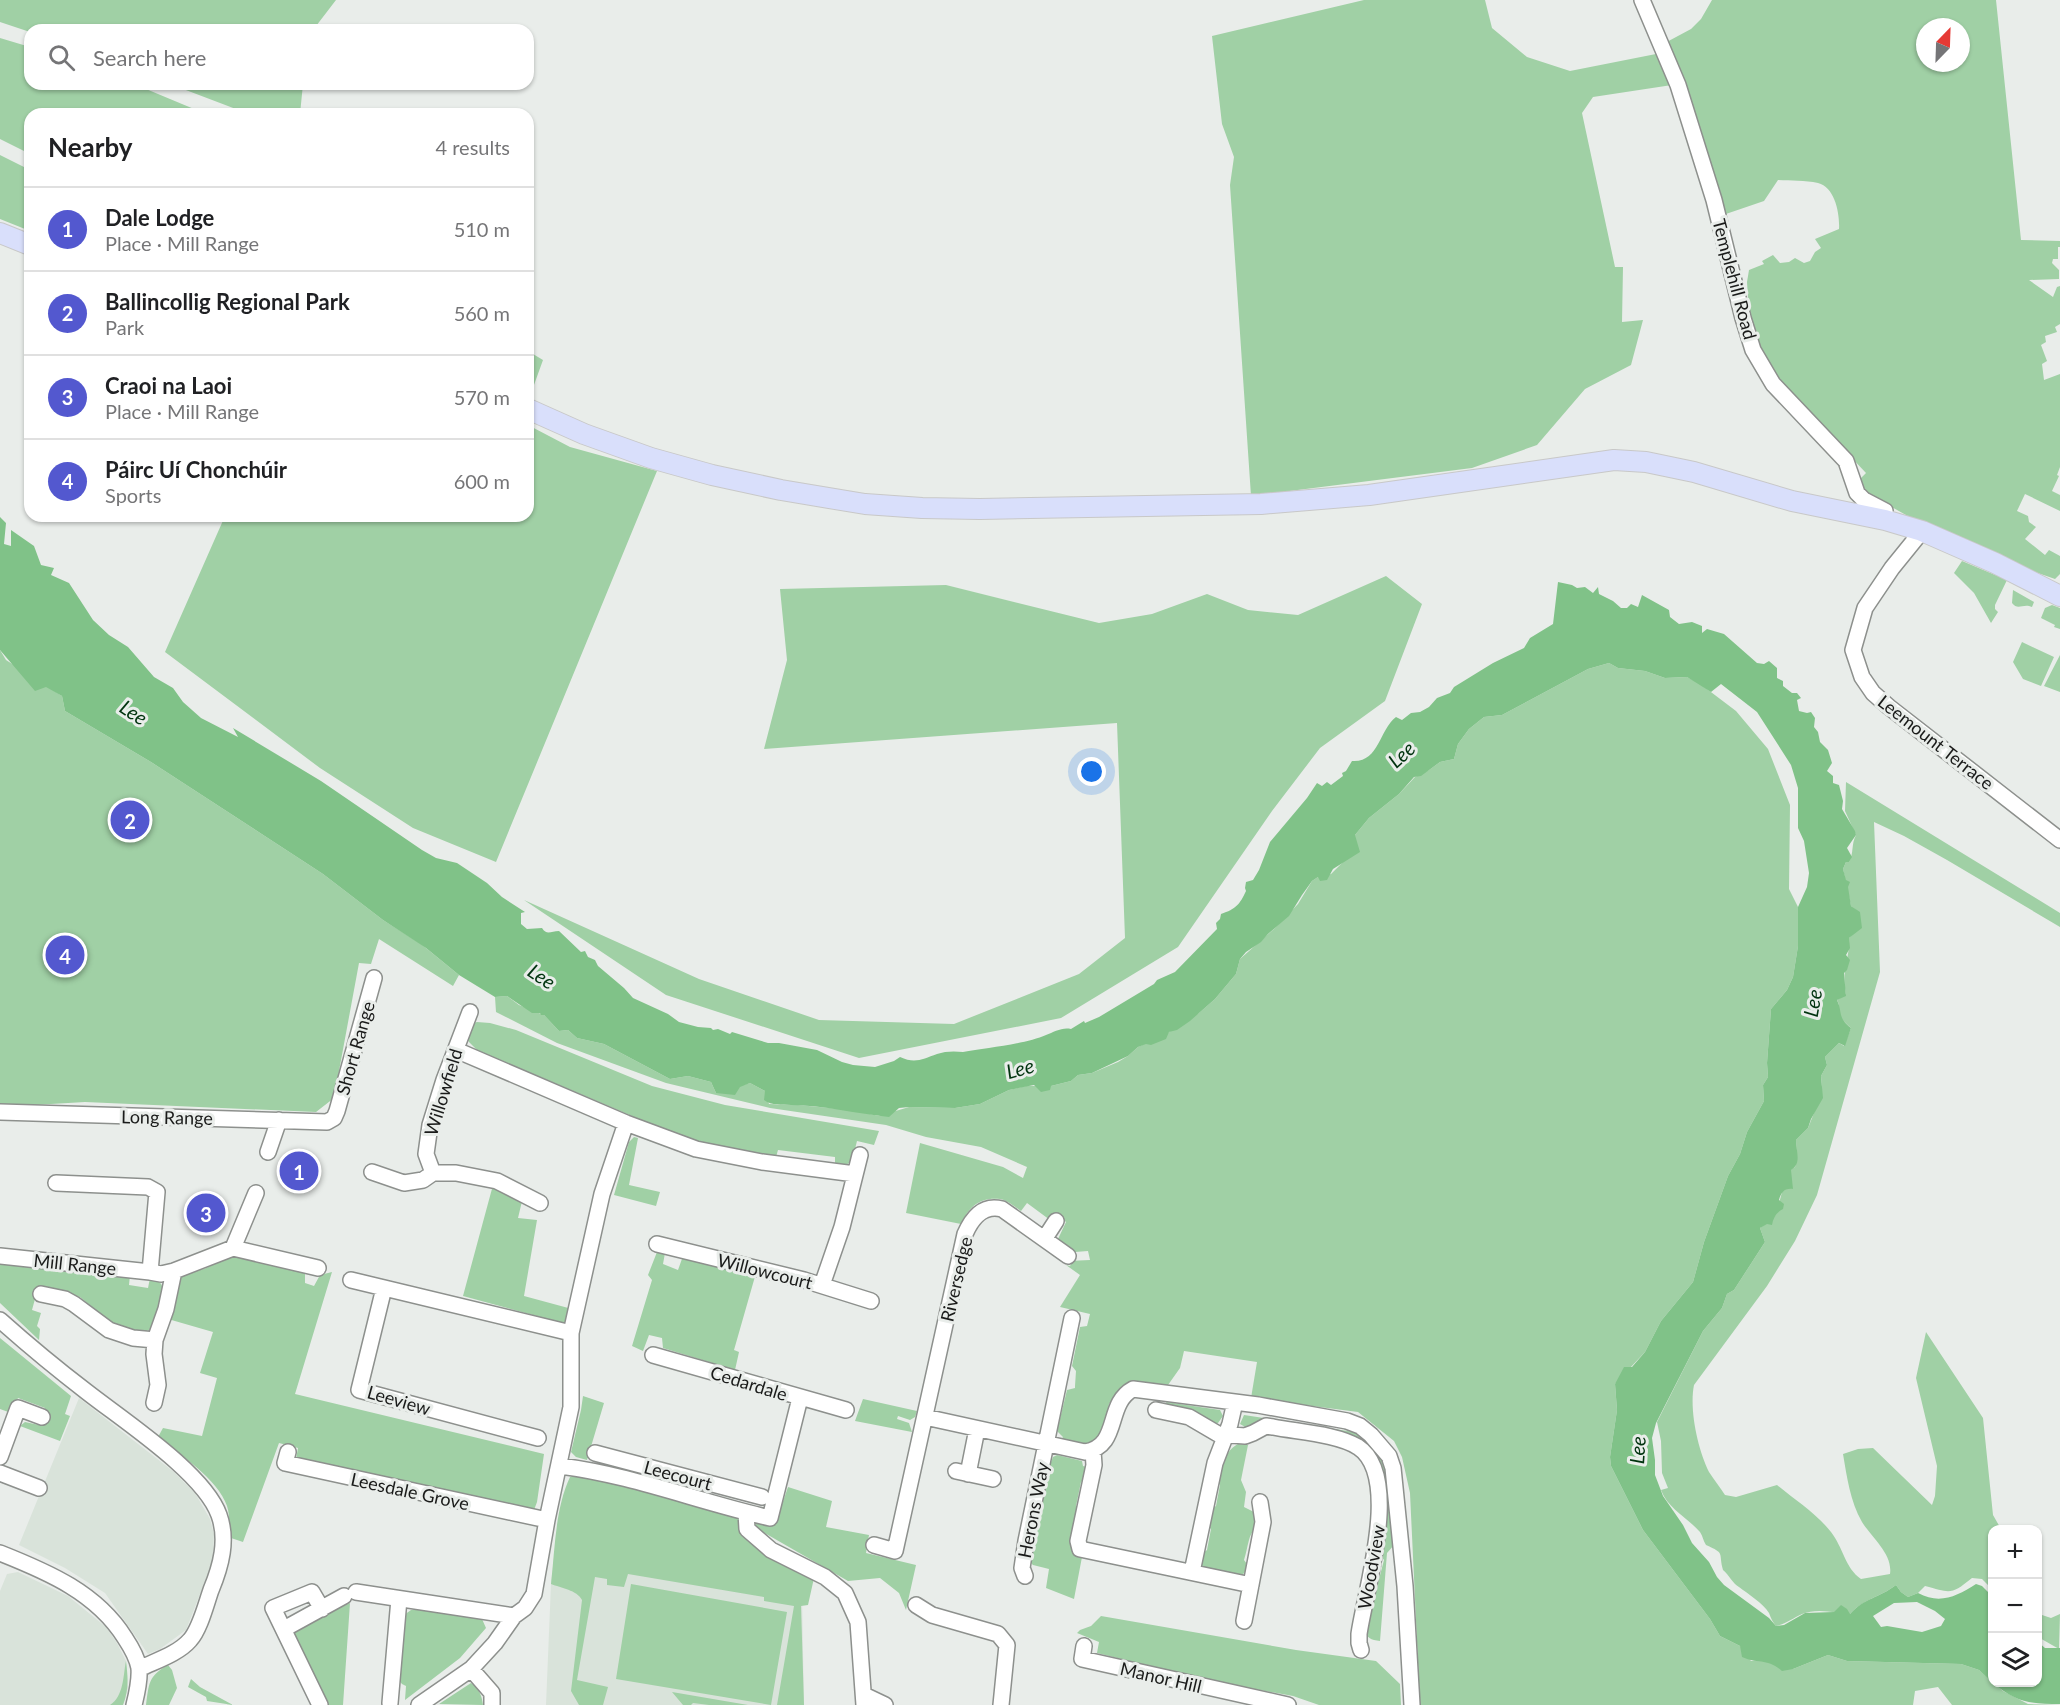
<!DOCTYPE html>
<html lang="en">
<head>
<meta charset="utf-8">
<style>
  body { margin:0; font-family:Lato,sans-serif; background:#f6f6f6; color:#202124 }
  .controls { position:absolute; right:18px; bottom:18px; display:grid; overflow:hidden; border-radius:12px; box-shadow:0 2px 4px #0004 }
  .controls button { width:54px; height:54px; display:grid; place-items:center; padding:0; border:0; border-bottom:2px solid #e0e0e0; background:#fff; color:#202124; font:30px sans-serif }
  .compass { position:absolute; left:1916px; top:18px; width:54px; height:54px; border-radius:50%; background:#fff; box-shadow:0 2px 4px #0004; rotate:23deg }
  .you { position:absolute; left:1092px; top:772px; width:21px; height:21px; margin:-15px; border:4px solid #fff; border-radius:50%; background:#1a73e8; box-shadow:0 0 0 9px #1a73e833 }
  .badge { display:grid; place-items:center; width:39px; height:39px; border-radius:50%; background:#5358cf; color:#fff; font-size:20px; font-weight:700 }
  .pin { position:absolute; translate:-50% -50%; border:3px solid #fff; box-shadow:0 2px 6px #0006 }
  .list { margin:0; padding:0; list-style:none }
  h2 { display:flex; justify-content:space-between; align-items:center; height:78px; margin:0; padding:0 24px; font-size:26px }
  h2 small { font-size:20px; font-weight:400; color:#757577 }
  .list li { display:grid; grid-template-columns:39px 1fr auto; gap:18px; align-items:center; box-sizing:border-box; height:84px; padding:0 24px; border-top:2px solid #e0e0e0 }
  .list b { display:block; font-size:22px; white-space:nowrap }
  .list p { margin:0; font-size:20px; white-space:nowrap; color:#757577 }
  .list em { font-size:20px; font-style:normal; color:#757577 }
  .icon { flex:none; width:33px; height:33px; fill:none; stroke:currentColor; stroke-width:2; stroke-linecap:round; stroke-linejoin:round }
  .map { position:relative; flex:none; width:2060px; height:1705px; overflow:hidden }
  .search { position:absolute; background:#fff; box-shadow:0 2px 4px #0004; left:24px; top:24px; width:510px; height:66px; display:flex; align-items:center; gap:15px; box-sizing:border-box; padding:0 21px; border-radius:18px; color:#757577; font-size:22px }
  .panel { position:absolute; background:#fff; box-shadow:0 2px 4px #0004; left:24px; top:108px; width:510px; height:414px; border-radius:18px }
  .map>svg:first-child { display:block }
  .built { fill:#d9e3da }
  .green { fill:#a0d0a5; fill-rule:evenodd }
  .water { fill:#80c288; fill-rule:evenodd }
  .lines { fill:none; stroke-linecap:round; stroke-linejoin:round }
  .minor-casing { stroke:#8d908d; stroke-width:18 }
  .major-casing { stroke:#c8c8c8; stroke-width:22 }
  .minor { stroke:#fff; stroke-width:15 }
  .major { stroke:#d9dffb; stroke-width:20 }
  .labels { text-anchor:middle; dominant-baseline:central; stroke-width:6; stroke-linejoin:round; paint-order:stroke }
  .street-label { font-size:18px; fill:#1a1b1a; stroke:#e9edea }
  .water-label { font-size:20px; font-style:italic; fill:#01340f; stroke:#e9edea }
</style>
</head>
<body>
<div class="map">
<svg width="2060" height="1705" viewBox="0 0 2060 1705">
  <rect width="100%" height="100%" fill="#e9edea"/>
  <path class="built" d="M79,1398l95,74 21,21 15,26 4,15 -1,27 -27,69 -26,19 -12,5 -43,-61 -40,-25 -46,-23z
    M557,1531l245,64 2,110h-258l5,-121z
    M18,1572l50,24 38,31 11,16 9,18 2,27 -5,17h-123v-114l7,-17z"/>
  <path class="green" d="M0,0h336l-23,30h-283v2l-30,-10z
    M1364,0h121l7,28 35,29 43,14 86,-17 16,31 -79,12 -11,16 33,154h8l-1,55 21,-2 -12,45 -46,24 -48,56 -65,23 -221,28 -21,-311 4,-28 -12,-33 -10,-88z
    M1712,0h284l25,240 39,1v6h-2v12h-5l-1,4 7,7v9l-30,1 24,17 4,-10 3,-1v38l-5,3 2,5 -12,4 1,6 -5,3 6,16 -5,3 2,16 16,-6v93l-3,8 2,1 -7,15 8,4v16l-35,-17 -8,17 11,5 1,6 7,5 -11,12 20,16 4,-5 11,6v18l-5,5 -20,-7 -122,-53 -46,-26 -5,-5 -3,-8 7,-7 -93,-99 -14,-29 -10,-32 -2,-31 2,-12 15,-6 -2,-3 11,-6 7,8 9,-1 6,-4 9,5 6,-2 5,-9 6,-4 -6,-9 24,-10c1,-15 -4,-42 -21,-46 -13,-3 -27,-2 -40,-3l-14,21 -44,15 -57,-172 28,-15 10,-10zM1925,27h36v36h-36z
    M0,38l30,9v37h104l72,30h-176v40l-30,-15z
    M170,84h133l-3,30h-51z
    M0,155l30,15v61l-30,-12z
    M528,351l15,9 -13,36h-2z
    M528,425l42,22 87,24 -161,391 -83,-34 -93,-60 -155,-116 60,-136h303z
    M1962,561l45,19 -12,25v4l3,3 -7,11 -17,-30 -20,-20z
    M1386,576l36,28 -37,97 -65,47 -48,63 -94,136 -117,71 -202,40 -193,-63 -142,-95 175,79 120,41 135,4 125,-50 46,-36 -8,-215 -353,26 23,-89 -7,-71 166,-4 153,38 53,-9 55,-20 41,16 50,5z
    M2013,590l21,12 -2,5c-9,-4 -14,4 -20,-4z
    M2052,605l8,3v21l-6,-2 1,-2 -14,-7 4,-10z
    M2022,642l32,15 -13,29 -18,-7 -10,-17z
    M0,650l6,10 56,36 3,15 86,51 172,112 60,46 38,24 38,31 -6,11 -74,-47 -8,25 -12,-1 -25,135 -18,14 -231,-10 -85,5z
    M2060,655v37l-16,-6z
    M1609,663l9,5 27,3 20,7 22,-1 12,6 37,28 32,38 22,56 -1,84 9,18v39l-5,31 -6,13 -16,19 -4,54 1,14 -5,8 1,16 -17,31 -7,22 -12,22 -24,66 -11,40 -32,39 -16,31 -30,32 2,26 -7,47 1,9 32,64 67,89 10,17 20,10 11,15 11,-1 31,9 35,-14 19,6 114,3 18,6 24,21 25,13 32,1h-108l-14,-18 -23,4 -2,14h-493l-10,-212 -8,-36 -8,-16 -36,-29 -107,-14 6,-36 -73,-11 -4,17 -12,17 -34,-4 -15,9 -10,14 -4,23 -5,9 -7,7 -7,3 -25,-6 2,-3 -6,-6 10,-41 8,-2v-2l1,-15 -4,-5 8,-39 7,-1 3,-12 -30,-7 20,-32 -14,-10 4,1 1,-2 -3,-3 22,-1 -2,-9 -13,1 -17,-13 8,-17 -10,-9 -6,7 -23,-17 -6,8c-6,-4 -14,-11 -21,-12 -21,-2 -31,8 -39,25l-55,-11 14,-70 83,24 20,11 4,-11 -46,-20 -55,-10 -40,-12 -116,-17 -104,-25 -109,-40 -61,-31 -1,-15 12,-1 12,9 25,10 15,16 9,-1 9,8 27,6 66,35 18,-3 23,6 5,11 34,-10 15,8 4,13 29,1 53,5 28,6 30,-9 46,1 25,-4 29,-14 17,-4h25l20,-5 7,-6 14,-2 26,-11 10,-6 10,-9 31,-15 30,-19 16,-14 21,-25 4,-15 34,-30 24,-25 14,-23 6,-4 13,-3 14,-14 10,-25 14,-17 30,-24 16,-17 14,-7 11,-8 14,-3 4,-15 11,-15 15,-12 18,-2 86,-46z
    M1846,782l214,131v14l-113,-67 -43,-24 -30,-14 6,150 -63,223 -22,46 -28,45 -73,99c-5,25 4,65 15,87 5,8 11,15 16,23l11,2 41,-12c18,15 40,29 54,47 12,15 14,36 30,47l29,-5c3,-20 -18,-36 -28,-52 -12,-21 -15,-45 -19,-68l15,-5 15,-1 59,57 3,-9 2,-30 -21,-88 10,-46 57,86 10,97 8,14 -9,1v59l-10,-10 -10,-1c-21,17 -21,15 -47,8l-7,7 -10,4 -7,-5 -5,-7c-17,13 -32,13 -47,30 -14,-3 -33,-7 -47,-1 -9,4 -16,10 -26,12 -4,-5 -5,-8 -7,-13 -6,-10 -21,-19 -30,-26 -6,-3 -10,-12 -16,-17 -5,-18 3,-16 -17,-25 -3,-4 -3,-9 -6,-13 -12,-14 -32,-23 -39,-42l7,-2 -6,-15 -1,-32 -4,-19 46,-91 19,-23 5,-14 7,-4 31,-48 -5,-14 16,-13 6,-23c9,-6 9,-11 8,-22l5,-3 2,-7 -1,-20 12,-12 8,-20 6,-22 -1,-10 6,-11 -2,-8 14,-14 5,3 7,-18c-4,-4 -11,-9 -12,-15 -1,-5 1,-8 -2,-13l9,-6c-5,-23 4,-35 3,-56l6,-6 1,-22 -5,-4 -8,-37 3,-7h3c5,-9 2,-18 7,-27l-11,-24z
    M477,1022l13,1 26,7 136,56 73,19 154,26 -5,14 -17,-4 -5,20 -6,4 -11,-1v-7l-57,-7 -2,7 -83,-15 -216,-92 -8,-8 -4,-8 3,-9z
    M634,1137l4,1 -9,47 31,7 -4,14 -42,-11 15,-53z
    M493,1185l30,12 -5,21 19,2 -13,76 48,13 -6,15 -103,-28z
    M657,1252l8,1 -2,11 15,6 5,-14 73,17 -22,77 5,2 -4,18 -72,-22 -1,-10 -13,-3 -6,16 -11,-5 20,-66 -4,-5z
    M238,1253l67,18v12l9,3 6,-11 12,-3 -37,122 249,60 -7,48 -3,8 -238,-51 2,-11 -19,-5 -36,99 -12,-4c-2,-10 -1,-23 -4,-32 -9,-27 -48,-52 -69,-69l5,-9 39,8 15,-58 -17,-5 13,-41 -45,-13 11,-41 6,-6 19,-3z
    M0,1262l130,13 -1,10 19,3 2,-10c4,2 11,3 12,8 2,9 -8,33 -11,43l-7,3 -30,-7 -34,-28 -42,-9 -6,22 9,3 -4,13 3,3 -1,11 -39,-37z
    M0,1338l71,58 -6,18 5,2 -10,25 -40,-15 5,-4 14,3 6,-17 -27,-10 -7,15 -11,-4z
    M583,1396l21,7 -17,57 -11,-3 -5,-5 10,-42z
    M863,1399l54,12 -2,6 -5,3 -12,-4 -1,3 12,4 3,9 -57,-11z
    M1166,1402l54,8 3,6 -5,7h-5l-2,-3 -4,2 -40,-17z
    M1244,1415l110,17c11,5 22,14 28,24 11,19 10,66 12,89l-7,8 -7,88c-9,-1 -14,-3 -15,-12l4,-4 4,-22 -2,-4 3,-13 4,-3 6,-23 -3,-4 2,-80 -39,-43 -31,-6 -66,1 -7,-4z
    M1238,1444l10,1 -7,35 5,12 -2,15 10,5c5,15 -2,17 -5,28 -2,7 -3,14 -5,20l3,4c-1,7 -2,10 -9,13l-36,-9 -2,-5 2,-9 5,-4 4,-21 -4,-4 4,-16 5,-3 4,-21 -4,-6 3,-13 4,-1c2,-9 7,-17 15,-21z
    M1057,1455l25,6 1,5 4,1 -3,13 -3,2 -5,24 3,3 3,48 -8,42 -28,-11 3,-19 -16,-4 -5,-5 20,-99 3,1 2,-5z
    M579,1474l135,36 26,8 1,17 23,17 50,26 -6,27 -7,1 3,99h-27l17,-99 -30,-5v-4l-136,-23 -4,13 -17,-2v-6l-12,-2 -18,103 31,7 -5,18h-24l-8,-14 11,-91c-5,-10 -21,-12 -31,-16 4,-35 4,-75 19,-107z
    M788,1487l44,14 -6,26 43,8 -3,18 50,12 -10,45 -7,-17 -19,-15 -32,3 -94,-54 3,-5 18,3z
    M631,1584l156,28 -16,93 -155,-26z
    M350,1603l-7,102h-15l-35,-71v-4z
    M420,1609l62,10 4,9 -26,30 -55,42 1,-14 -4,-2 -5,-6 7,-63 7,-5z
    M2038,1611l4,4 9,3 9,-4 -1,35 -21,-12z
    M1101,1616l195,34 80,11 24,23 1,21h-82l-26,-9 -78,-14 -118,-29 2,-11 -22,-9 3,-3 11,-4z
    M126,1661c2,16 3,29 -3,44h-13c14,-9 13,-29 16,-44z
    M168,1665l4,5 5,18 -8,17h-23c3,-21 2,-29 22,-40z
    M191,1679l9,8 33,18 -26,-4 -1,-4 -18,-10z
    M471,1683c8,5 11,13 12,22l-44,-1z
    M672,1692l76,13h-39l-16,-2 -2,2h-8z"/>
  <path class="water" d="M0,517l6,6 -2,21 7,2v-16l23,16 7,19 13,3 -3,7 18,8 24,37 16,15 19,12 26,30 19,11 10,14 18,16 37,19 -5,-9 88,53 101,69 14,8 21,5 30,20 15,14 23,15 -4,1v11l6,5 15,-1c5,8 9,3 17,3l22,21 4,-1 3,6 7,3 3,6 26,22 9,10 35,16 11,8 19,5 13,1 2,2 5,-1 12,5 2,-2 36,11h11l38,7 25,12 11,3 22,2 19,-6 6,-4c15,7 23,2 37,-3 8,-3 18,-3 26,-2 23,-4 63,-8 83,-17 8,-3 16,-8 25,-6l13,-8 1,2 14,-6 55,-33 3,-4 18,-8 42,-43 -1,-6 4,-4 1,-5c15,-5 19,-10 25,-23l-1,-3 1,-6 7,-2 6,-10 11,-28 37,-44 10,-15 5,3 5,-4 4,3 12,-9 -1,-3 4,-2 6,-10c27,2 27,-31 44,-44l6,3 9,-7 9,-1 9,-5 8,-9 13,-5 4,-6 39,-24 31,-15 6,-10 23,-14 5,-42 14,3 5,3 8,-1 8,6 5,-6 1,7 14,7 8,7h6l4,-4 7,3 4,-12 27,15 1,7 9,7 13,-2 10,4v7l5,-4 17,5 33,29 7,1 5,-3 8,7v10l6,3v5l9,7h5l4,5 -4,2 2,11 8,2 4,-1 4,6 -1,9 4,5 2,10 8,8 4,13 -5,8 6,5v7l6,2 4,16 -1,8 13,22 1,4 -9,13 5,9 -3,5h-3l-3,7 3,11 4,2 -2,5 3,19 9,6 2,16 -13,10 1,10 -4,7 4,5 -3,10 -3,3 2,23 -9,4c6,13 0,17 14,28l-6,18 -6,-3 -14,14 2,8 -6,11 2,22 -12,21 -3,9 -12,12c0,11 6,24 -5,30l2,19c-9,-1 -12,4 -14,11l5,4 -1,5c-6,3 -10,9 -11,16l-5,-1 -7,4 5,14 -31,48 -7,4 -5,14 -19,23 -47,92 -4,15 3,22v15l8,21 20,29 9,18 17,19 8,15 7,8 45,33 7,8 8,-1 21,-12 29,-1 7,-7 6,4 3,5c14,-16 29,-16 46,-29l5,7 7,5 10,-4c22,12 39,3 58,-9l6,2 10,10v86l-13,-12 -18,-6 -114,-3 -19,-6 -35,14 -11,2c-14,-13 -25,-7 -40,-14l-2,-11 -20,-10 -10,-17 -67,-89 -32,-64 -1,-9 7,-47 -2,-26 9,-17h8l13,-15 16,-31 32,-39 11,-40 24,-66 12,-22 7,-22 17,-31 -1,-16 5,-8 -1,-14 4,-54 16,-19 6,-13 5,-31v-39l9,-20 2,-14 -5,-32 -6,-13v-40l-7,-23 -34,-53 -36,-28 -10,8 -24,-15 -22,1 -20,-7 -27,-3 -9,-5 -21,6 -86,46 -18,2 -15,12 -11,15 -4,15 -14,3 -19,14 -7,1 -15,17 -30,24 -14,17 5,17 -27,17 -6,11 -7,1 -2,-4 -6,4 -10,14 -13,21 -21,18 -7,8 -15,10 -6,7 -4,15 -21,25 -25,22 -13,9 -8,2 -3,7 -15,6 -5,-1 -8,3 -10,9 -36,17 -14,2 -7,6 -20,5 -1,4 -9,2 -7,-7 -25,5 -29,14 -25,4 -46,-1 -10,1 -10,9c-32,-3 -65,-12 -98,-12 -9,-1 -19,1 -27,-5l1,-9 -15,-8 -10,4 -5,8 -19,-2 -5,-11 -23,-6 -18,3 -66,-35 -27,-6 -9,-8 -9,1 -15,-16h-3l-1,-2h-8l-25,-17 -12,1 -36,-22 -33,-27 -43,-28 -60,-46 -172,-112 -86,-51 -3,-15 -16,-9 -11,4 -35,-41zM1917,1602l18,9 10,8 -4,7 -19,6 -35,-6 -6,1 -8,-11 21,-13z
    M2038,1642l7,6h15v56c-29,0 -43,-1 -67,-21l45,-1z"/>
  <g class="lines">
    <g class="minor-casing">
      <path id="minor" d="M1642,0l36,85 36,115 29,118 10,32 20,34 73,77 11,32 7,7 21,11v9
        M1922,531l-30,37 -27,40 -12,42 9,27 11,16 16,14 171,133
        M456,1050l170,73 70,26 66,13 93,12
        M0,1112l327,10 7,-4 3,-7 37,-133
        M268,1152l11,-32
        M372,1172l32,11 19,-3 10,-7h23l41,8 43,22
        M433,1173l-7,-19 4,-29 14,-45 26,-68
        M1045,1238l11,-17
        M657,1244l147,36 67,21
        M233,1248l85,20
        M0,1256l150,16 7,-80 -9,-5 -92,-4
        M150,1272l11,2 13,-3 59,-23 23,-55
        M351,1280l220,53
        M822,1285l20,-58 18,-72
        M384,1288l-25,102 179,48
        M41,1294l24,5 9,5 35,26 24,8 22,2
        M0,1320c28,25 57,49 87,72 37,29 117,81 132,123 9,25 2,51 -8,75 -5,14 -11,39 -21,50 -12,14 -35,21 -51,29
        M653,1355l193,55
        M154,1403l4,-18 -4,-31 1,-14 11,-31 8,-38
        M1156,1410l33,7 29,17 27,2 8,-3 13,-7 7,1c25,5 64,7 85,20 44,29 7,144 1,187v9l2,7
        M925,1417l160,35c36,-6 20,-48 48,-63l125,16 89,16 13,5 11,9 18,21 4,12 12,118 7,119
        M1093,1451l1,14 -16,76 2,8 171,36
        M288,1452l-3,11 262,57
        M595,1453l167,44
        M0,1457l18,-49 24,9
        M560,1466c72,9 139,36 210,52l30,-120
        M956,1471l37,8
        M0,1473l39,15
        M968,1474l9,-45
        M746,1513l1,16 24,21 54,27 20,16 13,29 6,83
        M874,1545l21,6 70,-317c7,-16 18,-30 37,-25l66,47
        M0,1553c48,19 97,40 125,85 6,9 12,19 14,30 1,12 -2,25 -5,37
        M1192,1572l23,-109 15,-39 5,-22
        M1025,1576l-3,-8 4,-27 46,-223
        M356,1592l158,24
        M916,1605l16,10 66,19 9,11 -6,60
        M1244,1621l19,-99 -3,-20
        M284,1629l60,-33
        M1084,1646l-2,13 206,46
        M471,1669l21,24v12
        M864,1695l21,10
        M390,1703l9,-104
        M320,1705l-47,-97 39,-16 10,17
        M419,1705l52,-36 24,-26 19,-27 11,-8 9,-14 13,-74 24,-113v-74l31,-139 24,-71"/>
    </g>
    <g class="major-casing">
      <path id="major" d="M0,233l30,12
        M528,409l56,25 67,24 61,17 69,15 84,14 57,4 58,1 281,-5 108,-9 245,-35 32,2 48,10 98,29 93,19 37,11 73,32 65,33"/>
    </g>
    <use href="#minor" class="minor"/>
    <use href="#major" class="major"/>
  </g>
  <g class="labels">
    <g class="street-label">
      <text transform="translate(1735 279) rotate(75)">Templehill Road</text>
      <text transform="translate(1936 742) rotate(38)">Leemount Terrace</text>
      <text transform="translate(355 1048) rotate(-74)">Short Range</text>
      <text transform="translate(443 1092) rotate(-73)">Willowfield</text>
      <text transform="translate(167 1117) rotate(1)">Long Range</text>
      <text transform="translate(75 1264) rotate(6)">Mill Range</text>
      <text transform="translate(765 1271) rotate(14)">Willowcourt</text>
      <text transform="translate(956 1279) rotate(-77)">Riversedge</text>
      <text transform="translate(749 1383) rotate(17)">Cedardale</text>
      <text transform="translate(399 1400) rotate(16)">Leeview</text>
      <text transform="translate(678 1475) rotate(15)">Leecourt</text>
      <text transform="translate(410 1491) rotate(12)">Leesdale Grove</text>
      <text transform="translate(1033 1510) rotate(-79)">Herons Way</text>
      <text transform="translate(1371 1567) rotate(-80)">Woodview</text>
      <text transform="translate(1161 1677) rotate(13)">Manor Hill</text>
    </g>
    <g class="water-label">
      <text transform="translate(134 712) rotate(33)">Lee</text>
      <text transform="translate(1401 754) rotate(-43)">Lee</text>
      <text transform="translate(542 976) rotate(34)">Lee</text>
      <text transform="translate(1812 1003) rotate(-80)">Lee</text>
      <text transform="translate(1020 1068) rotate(-15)">Lee</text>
      <text transform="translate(1637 1450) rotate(-86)">Lee</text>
    </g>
  </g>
</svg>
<div class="controls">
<button>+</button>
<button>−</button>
<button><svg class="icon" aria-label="layers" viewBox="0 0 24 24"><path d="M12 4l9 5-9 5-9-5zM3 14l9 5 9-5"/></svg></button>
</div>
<svg class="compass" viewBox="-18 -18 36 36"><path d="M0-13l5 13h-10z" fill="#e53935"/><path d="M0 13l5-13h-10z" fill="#757577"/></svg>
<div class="you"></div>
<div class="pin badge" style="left:299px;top:1171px">1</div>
<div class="pin badge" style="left:130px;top:820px">2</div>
<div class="pin badge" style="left:206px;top:1213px">3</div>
<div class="pin badge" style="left:65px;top:955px">4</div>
<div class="search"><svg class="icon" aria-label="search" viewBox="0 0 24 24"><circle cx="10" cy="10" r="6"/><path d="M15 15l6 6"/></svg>Search here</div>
<section class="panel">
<h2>Nearby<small>4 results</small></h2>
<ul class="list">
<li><span class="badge">1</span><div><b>Dale Lodge</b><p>Place · Mill Range</p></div><em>510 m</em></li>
<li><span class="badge">2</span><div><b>Ballincollig Regional Park</b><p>Park</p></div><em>560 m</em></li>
<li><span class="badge">3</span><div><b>Craoi na Laoi</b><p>Place · Mill Range</p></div><em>570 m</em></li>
<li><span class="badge">4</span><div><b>Páirc Uí Chonchúir</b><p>Sports</p></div><em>600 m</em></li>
</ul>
</section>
</div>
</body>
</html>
